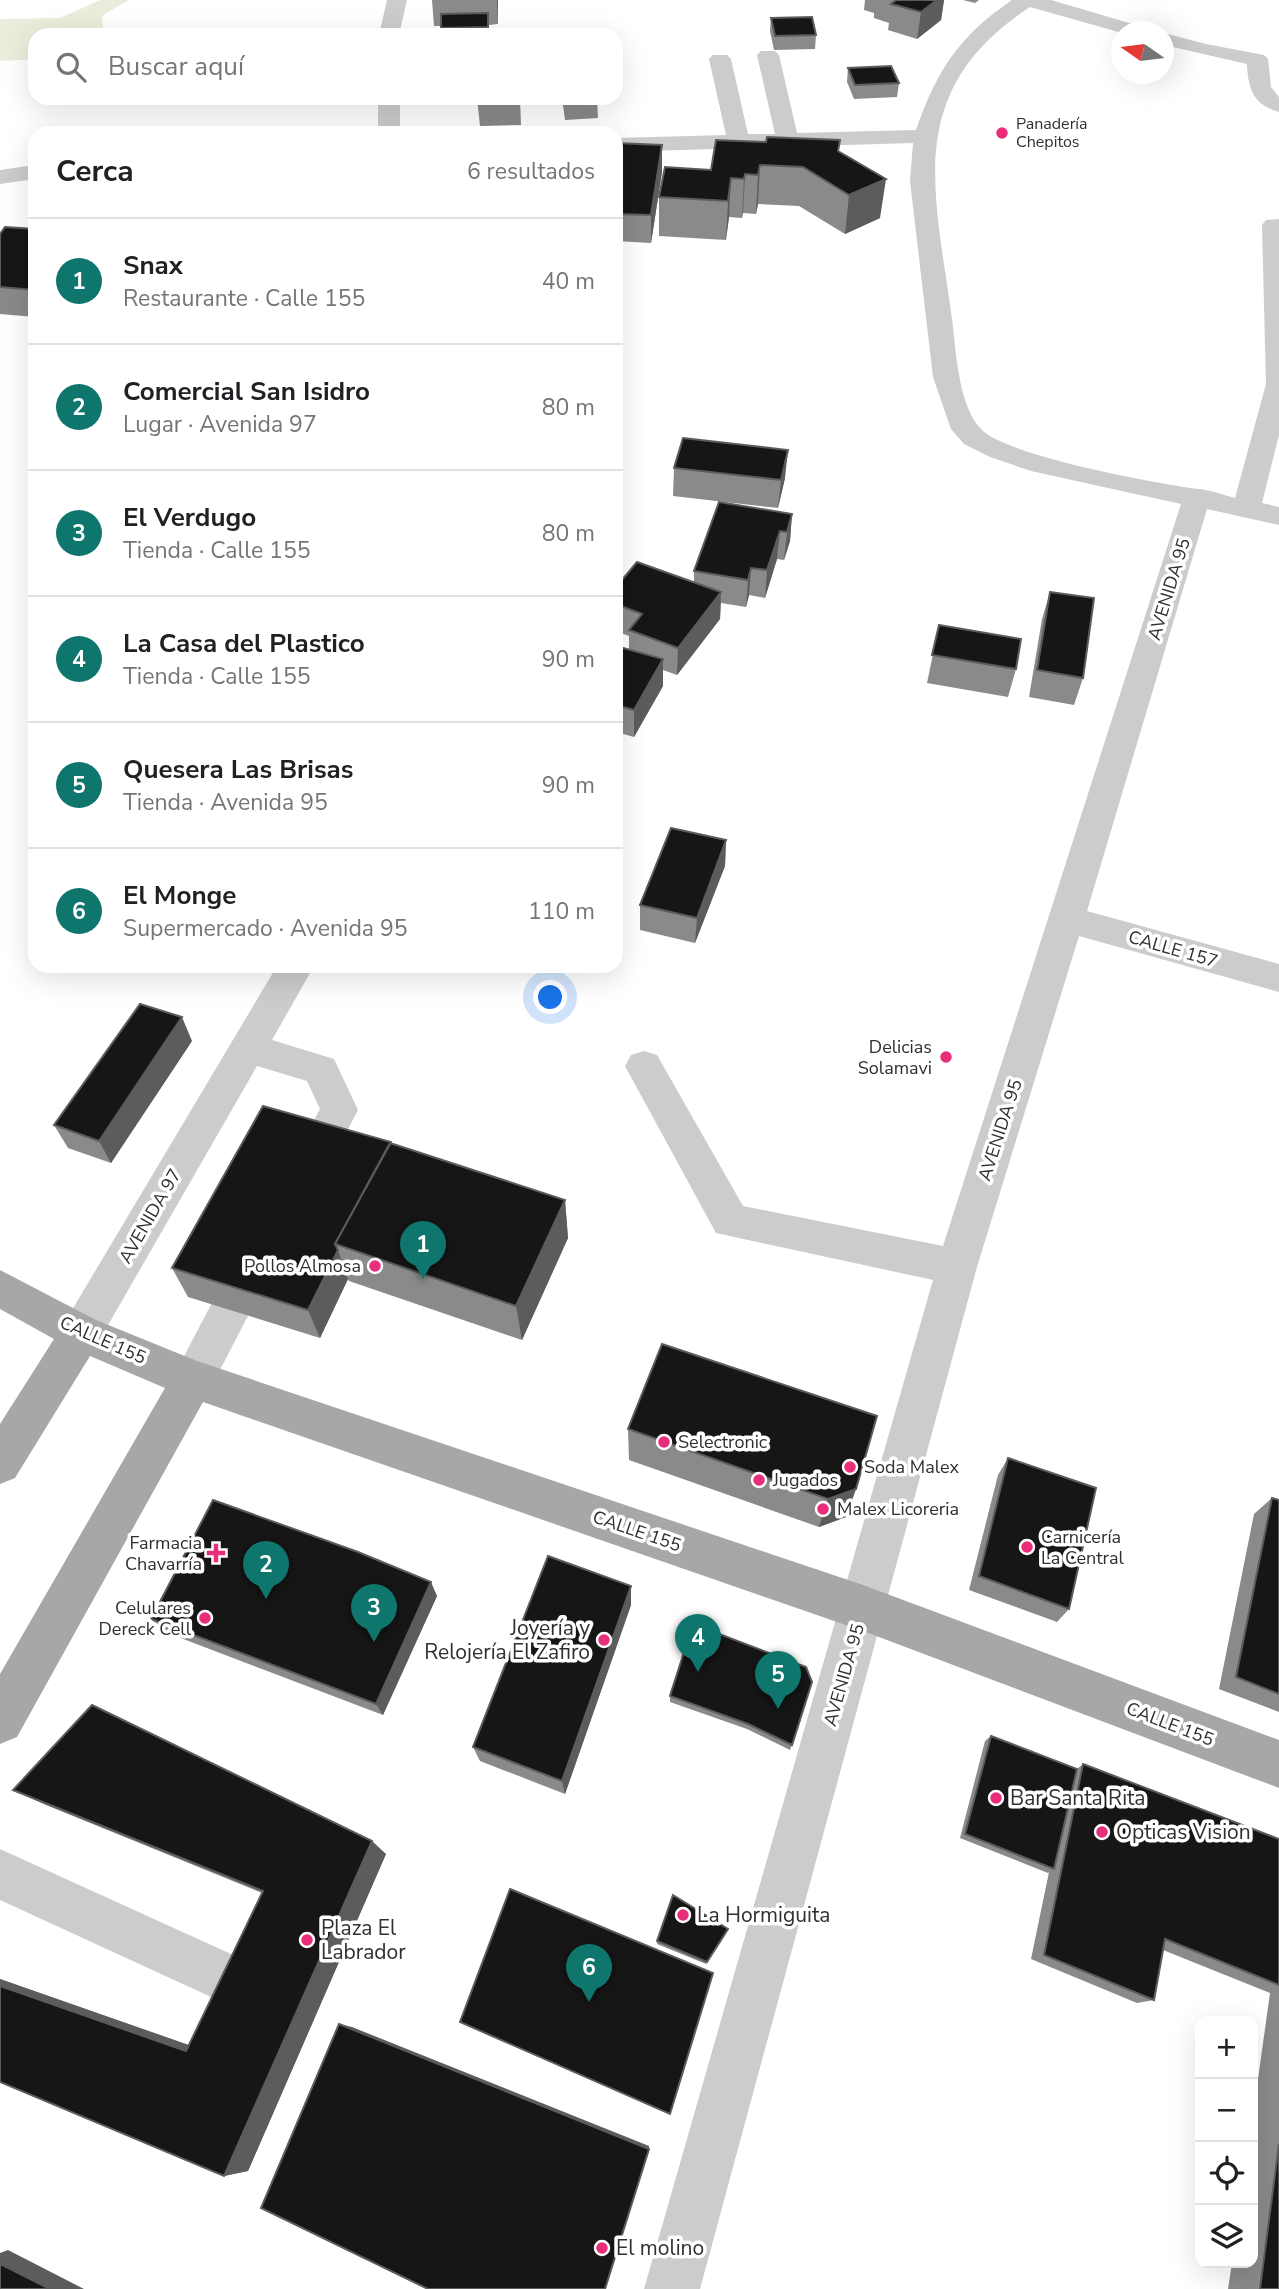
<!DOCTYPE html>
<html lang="es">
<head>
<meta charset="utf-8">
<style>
  body { margin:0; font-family:"Nunito Sans",sans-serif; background:#f2f2f2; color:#202124 }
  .controls { position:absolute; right:21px; bottom:21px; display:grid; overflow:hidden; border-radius:14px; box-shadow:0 7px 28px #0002 }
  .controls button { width:63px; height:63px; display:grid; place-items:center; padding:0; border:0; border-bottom:2px solid #e0e0e0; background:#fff; color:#202124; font:35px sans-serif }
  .compass { position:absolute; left:1111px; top:21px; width:63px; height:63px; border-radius:50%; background:#fff; box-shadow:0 7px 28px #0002; rotate:284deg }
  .you { position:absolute; left:551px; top:998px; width:24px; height:24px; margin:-18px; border:5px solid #fff; border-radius:50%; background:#1a73e8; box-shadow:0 0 0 10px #1a73e833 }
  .badge { display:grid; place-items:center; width:46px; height:46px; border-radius:50%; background:#0f766e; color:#fff; font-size:23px; font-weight:700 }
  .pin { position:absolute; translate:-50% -58px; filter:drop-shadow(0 2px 4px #0008) }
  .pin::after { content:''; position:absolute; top:37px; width:24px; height:21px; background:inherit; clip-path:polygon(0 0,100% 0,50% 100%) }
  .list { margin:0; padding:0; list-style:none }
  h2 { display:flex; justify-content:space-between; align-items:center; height:91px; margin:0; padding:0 28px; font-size:30px }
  h2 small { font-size:23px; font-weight:400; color:#757577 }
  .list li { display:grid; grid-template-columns:46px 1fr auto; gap:21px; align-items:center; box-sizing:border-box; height:126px; padding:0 28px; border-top:2px solid #e0e0e0 }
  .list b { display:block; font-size:26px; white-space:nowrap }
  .list p { margin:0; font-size:23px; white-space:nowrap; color:#757577 }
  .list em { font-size:23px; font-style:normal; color:#757577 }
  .icon { flex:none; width:38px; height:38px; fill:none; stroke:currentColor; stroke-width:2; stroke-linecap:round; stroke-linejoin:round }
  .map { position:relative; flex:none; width:1279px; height:2289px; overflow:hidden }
  .search { position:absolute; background:#fff; box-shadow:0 7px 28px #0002; left:28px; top:28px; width:595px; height:77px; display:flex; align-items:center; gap:18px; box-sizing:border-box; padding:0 24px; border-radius:21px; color:#757577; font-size:26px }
  .panel { position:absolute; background:#fff; box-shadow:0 7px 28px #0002; left:28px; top:126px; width:595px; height:847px; border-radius:21px }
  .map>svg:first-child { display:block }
  .green { fill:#ebeddc }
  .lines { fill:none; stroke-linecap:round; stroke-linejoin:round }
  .minor { fill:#ccc; fill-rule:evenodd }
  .major { fill:#a7a7a7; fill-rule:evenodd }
  .wall { fill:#8a8a8a }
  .shaded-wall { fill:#5c5c5c }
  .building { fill:#161616; stroke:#5c5c5c; stroke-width:2 }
  .poi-dot { fill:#ea2d7b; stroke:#fff; stroke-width:2.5 }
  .labels { text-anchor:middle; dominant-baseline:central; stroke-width:7; stroke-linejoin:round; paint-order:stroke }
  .far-poi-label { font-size:16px; fill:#2f2f2f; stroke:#fff; text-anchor:start }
  .street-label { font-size:18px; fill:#2f2f2f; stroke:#fff }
  .poi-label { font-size:18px; fill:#2f2f2f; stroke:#fff; text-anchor:start }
  .near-poi-label { font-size:21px; fill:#2f2f2f; stroke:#fff; text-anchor:start }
</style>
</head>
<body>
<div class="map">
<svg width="1279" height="2289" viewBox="0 0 1279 2289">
  <rect width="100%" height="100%" fill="#fff"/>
  <path class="green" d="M100,0h29l-27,16 2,19h-69v24l-35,2v-42l60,-1z"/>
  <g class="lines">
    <path class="minor" d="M387,0h20l-8,35h-20z
      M1012,0h39l95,28 3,4 -27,1 -92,-26c-128,84 -95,184 -78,312 4,31 6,88 30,111 26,26 176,54 217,59 12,1 24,6 36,9l31,-114 -4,-159 4,-5 13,-1v216l-17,68 17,4v18l-72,-16 -120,402 192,53v28l-200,-56 -102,331 -277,1022h-56l289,-1009 -217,-47 -91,-167 6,-11 13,-4 13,4 86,151 200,40 238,-742 -150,-33 -41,-14 -26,-13 -13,-15 -18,-52 -23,-196 3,-38 -297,9v-14l110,-3 -17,-76 4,-4h14l4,4 17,75h27l-18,-79 4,-4h14l4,4 18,78 119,-3c21,-60 43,-94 96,-130z
      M1164,33l42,11 58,11 4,4 3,28 8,10v15c-26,-7 -31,-24 -32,-48l-83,-19z
      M378,98h22v35h-22z
      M35,165v14l-35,5v-14z
      M277,966h37l-42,74 62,19 24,51 -27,52 -14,4 -14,-4 -5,-12 22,-41 -13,-28 -50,-15 -161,280 -15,6 -15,-6 -6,-13 6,-13z
      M230,1291l15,6 6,13 -43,83 -15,6 -15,-6 -6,-14 43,-82z
      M0,1849l253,115 8,18 -8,18 -18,8 -235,-108z"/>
    <path class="major" d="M0,1270l96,50 101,41 666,224 416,155v48l-416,-157 -660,-229 -186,335 -17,7v-70l165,-286 -75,-32 -75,122 -15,6v-60l54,-85 -54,-30z"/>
  </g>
  <path class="wall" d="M432,0h66v24l-9,1v10h-49l1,-9h-7z
    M865,0h79l-3,20 -24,19 -29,-9 1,-7 -15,-5v-5l-10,-3z
    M963,0h16l-4,3z
    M771,18l45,17 -1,14 -41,1 -4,-19z
    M848,68l51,15 -2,14 -43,2 -7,-17z
    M477,98h43l1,27 -41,1z
    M562,98h35l1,20 -33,2z
    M616,143l46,2v27l-11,71 -35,-2z
    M838,151l42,67 -35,16 -46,-28 -41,-2 -2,10 -13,-1 -1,5 -13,-1 -3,23 -67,-4v-39l52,-27z
    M35,229v88l-35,-3v-80z
    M674,468l111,10 -7,30 -105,-12z
    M792,514l-2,27 -6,19 -7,-1 -12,39 -16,-3 -3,12 -25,-4 -1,16 -43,56 -14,-5v16l-29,51 -18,-5v-86l13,4v-14l-13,-5v-44l78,-5v-11z
    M1050,592l33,86 -9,27 -45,-8 13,-78z
    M939,625l77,44 -8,28 -81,-14z
    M726,840l-1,26 -30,77 -55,-13v-25z
    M192,1041l-81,122 -43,-15 -14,-23z
    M391,1144l174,56 3,38 -46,102 -173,-59 -1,-2 -28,59 -132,-41 -16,-29z
    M628,1429l228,60 -10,28 -27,10 -190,-67z
    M1008,1458l61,151 -12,13 -88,-32 29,-115z
    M1272,1498l7,2v212l-60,-23 35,-175z
    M631,1586v19l-66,189 -85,-33 -7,-14z
    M437,1596l-54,119 -218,-83 -14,-13z
    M693,1624l99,121 -2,5 -43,-21 -77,-27v-6z
    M991,1736l86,33 6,-5 196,75v450h-51l4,-26h21v-148l17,-122 -107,-43 -9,50 -17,3 -106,-44 18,-87 -1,1 -88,-35 25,-97z
    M13,1790l373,64 -138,317 -24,5 -224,-94v-103l189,66 73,-152 -216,-88z
    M728,1929l-22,35 -49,-20v-3z"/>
  <path class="shaded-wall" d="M497,0h1v24z
    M937,0h7l-3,20 -24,19 4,-27z
    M662,145v27l-11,71v-28z
    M760,165l-2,39 -2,10 2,-39z
    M745,174l-2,39 -1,5 2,-39z
    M731,178l-2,39 -3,23 2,-39z
    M886,179l-6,39 -35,16 4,-39z
    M788,450l-3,28 -7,30 3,-28z
    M792,514l-2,27 -6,19 3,-28z
    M780,531l-3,28 -12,39 2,-28z
    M751,568l-2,27 -3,12 2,-27z
    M721,592l-1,27 -43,56 1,-27z
    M663,659v27l-29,51v-27z
    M726,840l-1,26 -30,77 2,-25z
    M182,1017l10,24 -81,122 -12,-22z
    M565,1200l3,38 -46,102 -6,-34z
    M338,1250l10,29 -28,59 -12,-28z
    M856,1489l-10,28 -27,10 9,-28z
    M431,1582l6,14 -54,119 -7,-11z
    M631,1586v19l-66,189 -3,-13z
    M372,1841l14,13 -138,317 -24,5z
    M0,1979l211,74 -25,-2 -186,-65z
    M339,2024l13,3 297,119v3z
    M8,2250l76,39h-34l-50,-25v-11z"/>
  <path class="building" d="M896,0h41l-16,12 -30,-8z
    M488,13v14l-47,1v-14z
    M812,17l4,18 -41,1 -4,-18z
    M484,29v6h-44l1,-4z
    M891,66l8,17 -44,2 -7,-17z
    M477,98h43l-43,1z
    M767,137l73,3 -2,11 48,28 -37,16 -46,-28 -43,-2 -2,10 -13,-1 -1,5 -13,-1 -3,23 -69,-4 6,-30 46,3 5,-30 50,2z
    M616,143l46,2 -11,70 -35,-1z
    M5,227l30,2v61l-35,-3v-53z
    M683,438l105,12 -7,30 -107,-12z
    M719,502l73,12 -5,18 -7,-1 -13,39 -16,-2 -3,12 -54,-9z
    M637,562l84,30 -43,56 -49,-18 13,-16 -26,-10v-17z
    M1050,592l44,6 -11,80 -46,-8z
    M939,625l82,14 -5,30 -84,-14z
    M616,646l47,13 -29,51 -18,-5z
    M671,828l55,12 -29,78 -57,-13z
    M140,1004l42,13 -83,124 -45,-16z
    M263,1106l128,36 -56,102 3,6 -30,60 -136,-42z
    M390,1143l175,57 -49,106 -181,-62z
    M662,1344l215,72 -21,73 -28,10 -200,-70z
    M1008,1458l88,30 -27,121 -90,-33z
    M1272,1498l7,2v194l-43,-17z
    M213,1500l145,52 73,30 -55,122 -225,-85z
    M548,1556l83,30 -69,195 -89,-34z
    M693,1624l113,43 6,15 -20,63 -44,-21 -78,-28z
    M92,1705l280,136 -148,335 -224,-94v-96l186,65 77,-160 -250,-101z
    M991,1736l86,33 -23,100 -89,-35z
    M1083,1764l196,75v146l-114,-46 -11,61 -110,-45z
    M510,1889l203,84 -43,141 -210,-92z
    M673,1895l55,34 -21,33 -50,-21z
    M339,2024l310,125 -44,140h-177l-167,-81z
    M1279,2144v145h-19z
    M0,2264l50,25h-50z"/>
  <g class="poi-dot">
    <circle cx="1002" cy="133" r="7"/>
    <circle cx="946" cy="1057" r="7"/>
    <circle cx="375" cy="1266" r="7"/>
    <circle cx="664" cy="1442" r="7"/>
    <circle cx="850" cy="1467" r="7"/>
    <circle cx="759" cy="1480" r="7"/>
    <circle cx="823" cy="1509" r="7"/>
    <circle cx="1027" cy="1547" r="7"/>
    <path d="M212.5 1542.5h7v7h7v7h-7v7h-7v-7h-7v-7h7z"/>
    <circle cx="205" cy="1618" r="7"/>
    <circle cx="604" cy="1640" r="7"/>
    <circle cx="996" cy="1798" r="7"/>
    <circle cx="1102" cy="1832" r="7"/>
    <circle cx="683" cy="1915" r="7"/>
    <circle cx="307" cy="1940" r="7"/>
    <circle cx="602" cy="2248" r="7"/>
  </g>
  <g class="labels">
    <g class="far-poi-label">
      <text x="1016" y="124">Panadería<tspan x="1016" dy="18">Chepitos</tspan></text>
    </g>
    <g class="street-label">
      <text transform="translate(1169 589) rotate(-73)">AVENIDA 95</text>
      <text transform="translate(1173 949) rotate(16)">CALLE 157</text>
      <text transform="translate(1000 1130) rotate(-72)">AVENIDA 95</text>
      <text transform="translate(150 1216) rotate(-60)">AVENIDA 97</text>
      <text transform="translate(103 1340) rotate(24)">CALLE 155</text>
      <text transform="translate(637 1531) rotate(19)">CALLE 155</text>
      <text transform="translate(844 1675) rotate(-74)">AVENIDA 95</text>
      <text transform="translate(1170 1724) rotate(21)">CALLE 155</text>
    </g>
    <g class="poi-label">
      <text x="932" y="1047" text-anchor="end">Delicias<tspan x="932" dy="21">Solamavi</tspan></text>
      <text x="361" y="1266" text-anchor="end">Pollos Almosa</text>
      <text x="678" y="1442">Selectronic</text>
      <text x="864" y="1467">Soda Malex</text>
      <text x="773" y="1480">Jugados</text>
      <text x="837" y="1509">Malex Licoreria</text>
      <text x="1041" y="1537">Carnicería<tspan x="1041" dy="21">La Central</tspan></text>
      <text x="202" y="1543" text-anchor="end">Farmacia<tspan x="202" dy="21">Chavarría</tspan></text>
      <text x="191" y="1608" text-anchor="end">Celulares<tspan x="191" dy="21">Dereck Cell</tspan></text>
    </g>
    <g class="near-poi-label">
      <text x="590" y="1628" text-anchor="end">Joyería y<tspan x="590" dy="24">Relojería El Zafiro</tspan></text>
      <text x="1010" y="1798">Bar Santa Rita</text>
      <text x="1116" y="1832">Opticas Vision</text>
      <text x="697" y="1915">La Hormiguita</text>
      <text x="321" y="1928">Plaza El<tspan x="321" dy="24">Labrador</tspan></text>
      <text x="616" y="2248">El molino</text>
    </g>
  </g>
</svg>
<div class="controls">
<button>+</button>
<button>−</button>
<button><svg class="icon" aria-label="locate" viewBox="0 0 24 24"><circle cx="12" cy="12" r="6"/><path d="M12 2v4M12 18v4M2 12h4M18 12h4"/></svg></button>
<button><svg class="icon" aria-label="layers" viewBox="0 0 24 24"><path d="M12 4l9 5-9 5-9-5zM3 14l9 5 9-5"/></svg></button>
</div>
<svg class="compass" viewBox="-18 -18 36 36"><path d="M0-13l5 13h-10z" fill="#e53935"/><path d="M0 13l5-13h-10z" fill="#757577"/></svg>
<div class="you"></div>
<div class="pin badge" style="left:423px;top:1279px">1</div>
<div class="pin badge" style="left:266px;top:1599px">2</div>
<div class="pin badge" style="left:374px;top:1642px">3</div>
<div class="pin badge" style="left:698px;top:1672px">4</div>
<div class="pin badge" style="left:778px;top:1709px">5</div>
<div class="pin badge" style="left:589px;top:2002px">6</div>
<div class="search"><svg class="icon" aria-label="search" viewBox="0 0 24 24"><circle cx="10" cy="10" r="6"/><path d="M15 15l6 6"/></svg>Buscar aquí</div>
<section class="panel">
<h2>Cerca<small>6 resultados</small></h2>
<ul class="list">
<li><span class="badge">1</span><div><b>Snax</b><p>Restaurante · Calle 155</p></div><em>40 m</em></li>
<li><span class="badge">2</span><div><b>Comercial San Isidro</b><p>Lugar · Avenida 97</p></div><em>80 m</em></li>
<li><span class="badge">3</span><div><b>El Verdugo</b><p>Tienda · Calle 155</p></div><em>80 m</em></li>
<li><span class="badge">4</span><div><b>La Casa del Plastico</b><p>Tienda · Calle 155</p></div><em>90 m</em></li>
<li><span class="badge">5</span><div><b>Quesera Las Brisas</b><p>Tienda · Avenida 95</p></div><em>90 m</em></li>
<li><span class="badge">6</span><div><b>El Monge</b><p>Supermercado · Avenida 95</p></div><em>110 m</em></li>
</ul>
</section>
</div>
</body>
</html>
